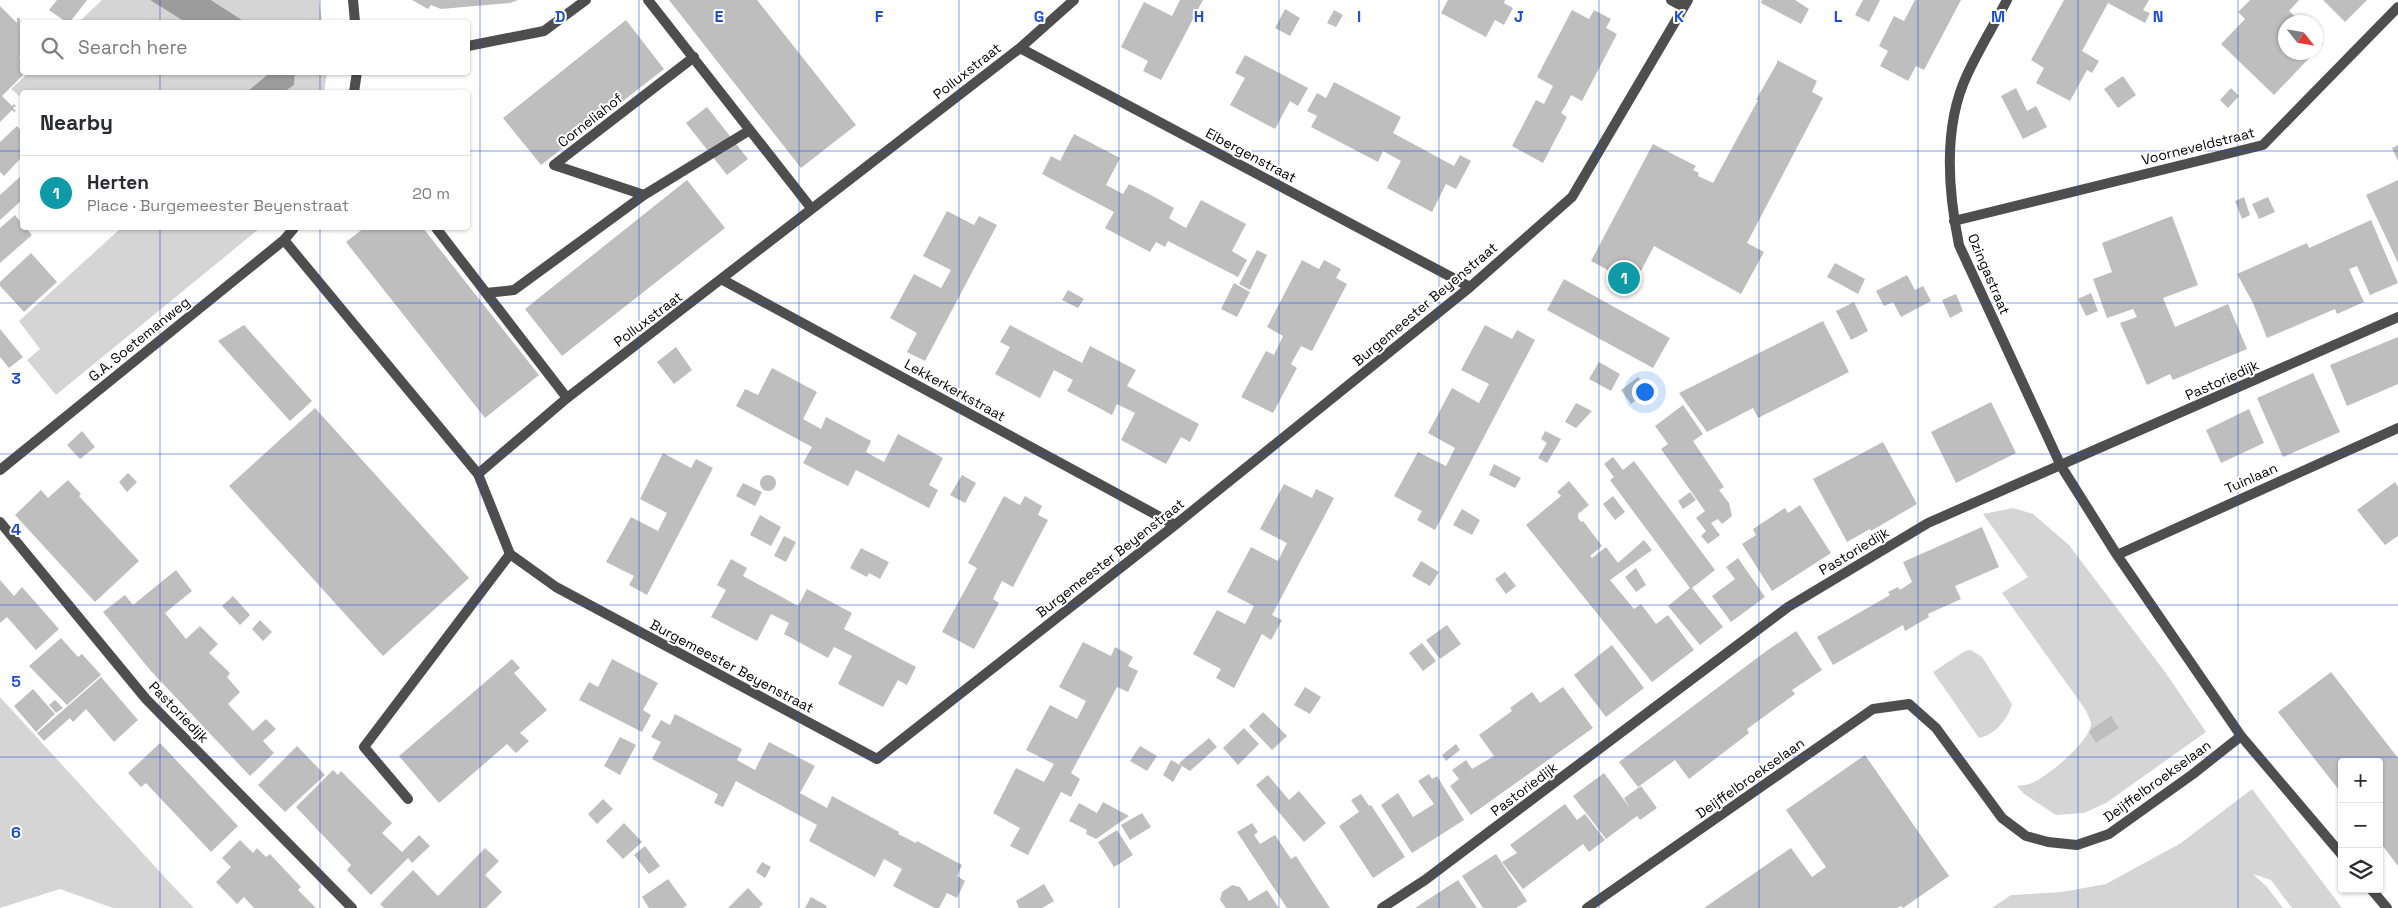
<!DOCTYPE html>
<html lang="en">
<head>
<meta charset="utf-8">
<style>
  body { margin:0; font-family:"Space Grotesk",sans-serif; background:#f2f2f3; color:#2b2b33 }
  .controls { position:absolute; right:15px; bottom:15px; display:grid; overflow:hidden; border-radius:5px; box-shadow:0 1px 4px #0004 }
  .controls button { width:45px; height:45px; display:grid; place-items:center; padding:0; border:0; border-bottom:1px solid #e1e1e2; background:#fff; color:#2b2b33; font:25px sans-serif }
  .compass { position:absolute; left:2278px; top:15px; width:45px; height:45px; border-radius:50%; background:#fff; box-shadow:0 1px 4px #0004; rotate:121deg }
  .you { position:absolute; left:1644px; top:391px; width:18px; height:18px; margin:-12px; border:4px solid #fff; border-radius:50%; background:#1a73e8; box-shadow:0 0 0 8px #1a73e833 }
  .badge { display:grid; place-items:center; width:32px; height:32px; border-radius:50%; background:#b45309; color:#fff; font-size:16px; font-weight:700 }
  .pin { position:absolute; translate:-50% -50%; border:2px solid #fff; box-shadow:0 1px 5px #0006 }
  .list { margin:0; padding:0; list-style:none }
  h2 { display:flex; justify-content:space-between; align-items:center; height:65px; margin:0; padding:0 20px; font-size:21px }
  h2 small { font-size:16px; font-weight:400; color:#7c7c81 }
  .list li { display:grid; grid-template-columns:32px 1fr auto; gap:15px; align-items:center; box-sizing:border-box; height:75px; padding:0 20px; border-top:1px solid #e1e1e2 }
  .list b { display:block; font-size:19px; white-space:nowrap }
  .list p { margin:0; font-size:16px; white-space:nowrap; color:#7c7c81 }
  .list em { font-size:16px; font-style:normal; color:#7c7c81 }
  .icon { flex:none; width:28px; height:28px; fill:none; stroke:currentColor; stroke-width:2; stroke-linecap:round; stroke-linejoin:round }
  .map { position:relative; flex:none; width:2398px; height:908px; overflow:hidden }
  .search { position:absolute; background:#fff; box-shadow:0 1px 4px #0004; left:20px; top:20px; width:450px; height:55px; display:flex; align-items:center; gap:12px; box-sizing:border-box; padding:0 18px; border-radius:5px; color:#7c7c81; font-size:19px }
  .panel { position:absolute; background:#fff; box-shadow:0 1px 4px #0004; left:20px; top:90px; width:450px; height:140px; border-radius:5px }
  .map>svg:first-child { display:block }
  .green { fill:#d5d5d5 }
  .water { fill:#9c9c9c }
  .building { fill:#bebebe }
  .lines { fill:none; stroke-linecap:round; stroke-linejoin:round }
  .service { stroke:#4e4e4e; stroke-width:10 }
  .pedestrian { stroke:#4e4e4e; stroke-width:10 }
  .minor { stroke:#4e4e4e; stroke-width:10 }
  .grid { fill:none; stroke:#1d4ed8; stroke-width:1; stroke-opacity:0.55 }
  .labels { text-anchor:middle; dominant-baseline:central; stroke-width:4; stroke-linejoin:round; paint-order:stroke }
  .street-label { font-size:14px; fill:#000; stroke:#fff }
  .grid-label { font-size:16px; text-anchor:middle; font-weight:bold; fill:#1d4ed8; stroke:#fff; stroke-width:4; stroke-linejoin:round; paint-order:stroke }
</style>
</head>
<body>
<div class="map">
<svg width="2398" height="908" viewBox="0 0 2398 908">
  <rect width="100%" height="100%" fill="#fff"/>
  <path class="green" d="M102,0h48l35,22h-106z
    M211,0h108l3,22h-77z
    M263,72l4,3 -20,17h-225v6l-11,-9 17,-16z
    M295,73h32l-3,19h-40l10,-7z
    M121,228h139l-204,167 -29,-35 13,-11 -21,-28z
    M2013,508l20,6 36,31 96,127 41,60 -100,71 -22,10 -28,2 -32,-21 -7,-8c5,-1 11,-1 15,-3 15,-6 60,-43 59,-60 -1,-4 -4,-10 -6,-14l-83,-116 26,-16 -45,-63z
    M1971,650l11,7 30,47c-4,15 -17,31 -33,34l-46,-66 32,-21z
    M0,697l171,187 23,24h-81l-53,-19 -60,19z
    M2252,789l90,119h-50l-21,-28 -18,-6 14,13 16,21h-291l19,-13 51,-3 44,-8 75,-41z"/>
  <path class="water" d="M150,0h61l34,22h-60z
    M263,73h32l-1,12 -10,7h-37l20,-17z"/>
  <path class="building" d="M57,0h30l-17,22h-4l-17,-12z
    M412,0h106l-8,3 -69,6 -10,-4 -3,4z
    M669,0h88l99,125 -55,43z
    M1180,0h23l-42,80 -18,-9 5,-10 -27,-14 23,-45 28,14z
    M1448,0h57l-1,3 9,5 -9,17 -9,-5 -9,17 -45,-24z
    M1762,0h33l14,9 -8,15 -40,-21z
    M1863,0h17l-11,22 -14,-7z
    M1915,0h46l-37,70 -8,-4 -8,15 -28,-15 8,-15 -9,-5 15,-30 10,5z
    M2064,0h85l-6,10 7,3 -5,10 -37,-20 -26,48 17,10 -7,12 -5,-3 -17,31 -34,-18 8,-15 -13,-8z
    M2250,0h49l-10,11 12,11h-15v30h29l-41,43 -53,-51 24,-25 -7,-7z
    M2323,0h44l-22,22z
    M0,6l17,17v-5h3l2,36 -3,3 3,4v11h4l-24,24 10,10 2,-2 2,2 -3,2 3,3 -2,1 -2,-2 -12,12z
    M1285,9l15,9 -10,18 -15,-8z
    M1334,10l9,5 -7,12 -9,-4z
    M1572,10l17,9 5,-9 17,9 -5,9 11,6 -35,67 -11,-6 -5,10 -5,8 6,4 -24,46 -31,-17 24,-46 8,4 9,-18 -16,-9z
    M626,20l38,49 -123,96 -38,-47z
    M2316,37l7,7 -7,7z
    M1245,55l63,33 -10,18 -8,-5 -15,28 -45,-24 15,-27 -10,-5z
    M1777,60l40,21 -5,11 11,6 -76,145 17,9 -23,42 -87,-48 -20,38 -43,-23 62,-117 43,22 -3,4 6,3 -1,3 15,7 45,-83h-2l21,-37z
    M2123,76l13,19 -18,13 -14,-19z
    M1334,82l67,35 -8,16 61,33 6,-11 11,6 -15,28 -10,-5 -14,28 -45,-24 14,-27 -18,-10 -5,11 -67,-35 6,-11 -10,-5 10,-18 9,5z
    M2016,88l11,23 9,-5 11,21 -24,12 -22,-43z
    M2231,88l8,8 -11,12 -8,-8z
    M707,107l41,52 -21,16 -41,-52z
    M17,126l5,6v25l-18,19 -4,-4v-30z
    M1074,134l46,24 -14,27 17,9 6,-10 22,11 23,13 -5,10 8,5 9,5 15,-28 45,24 -14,27 15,9 -9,17 -70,-36 -3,6 -9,-5 -6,10 -45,-24 9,-16 -72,-38 9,-18 9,5z
    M2398,145v16l-6,-13z
    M22,175v25l-22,20v-25z
    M687,180l38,48 -163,128 -37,-47z
    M2398,180v83l-32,-68z
    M2244,197l6,18 -8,4 -7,-18z
    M2268,197l7,15 -16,7 -7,-15z
    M947,211l27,14 5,-9 18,9 -72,136 -18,-9 10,-19 -27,-15 24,-44 27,14 10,-18 -28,-14z
    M15,215l7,9v4h4l6,7 -32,28v-35z
    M2172,216l26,69 -35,13 12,29 53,-23 19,45 -74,31 -3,-6 -23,11 -27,-62 17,-6 -4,-8 -26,9 -14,-39 19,-7 -10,-29z
    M2371,220l27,63 -28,12 -13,-29 -8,3 15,33 -27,12 -2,-5 -68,29 -14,-35 -16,-29 70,-31 2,5z
    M364,228h59l116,147 -54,43 -139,-176z
    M1257,250l10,5 -17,35 -11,-6z
    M31,253l26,29 -33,30 -24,-26v-4z
    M1302,260l17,9 5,-9 17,9 -5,9 11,6 -35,67 -11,-5 -10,18 6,4 -24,45 -32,-16 25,-46 8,4 9,-19 -16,-9z
    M1835,263l30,16 -7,15 -31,-17z
    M1907,275l8,15 8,-4 8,15 -30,16 -8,-15 -9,4 -8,-15z
    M1564,279l106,59 -17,30 -106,-58z
    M1234,283l16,9 -13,25 -16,-8z
    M1068,290l16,9 -6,9 -16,-8z
    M2091,293l7,18 -12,5 -8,-17z
    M1956,294l7,17 -13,7 -8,-18z
    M1854,302l14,29 -17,9 -15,-29z
    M1823,321l26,51 -91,46 -5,-10 -46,24 -28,-39z
    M244,325l68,76 -22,20 -72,-80z
    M1010,325l72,38 8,-17 46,24 -9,16 72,38 -9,18 -9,-5 -15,27 -45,-24 14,-27 -18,-9 -5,11 -24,-13 -21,-11 6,-11 -19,-10 -14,28 -45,-24 15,-27 -10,-5z
    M1485,325l27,14 5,-9 18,10 -100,190 -18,-10 5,-9 -28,-15 24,-44 28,14 9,-18 -27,-15 24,-45 27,15 10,-19 -28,-14z
    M0,329l23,28 -14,11 -9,-11z
    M2398,337v47l-51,22 -17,-41z
    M676,347l16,23 -18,14 -17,-22z
    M1599,362l21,12 -9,17 -22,-12z
    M772,368l45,24 -14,27 18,10 5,-12 45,24 -5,11 18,10 14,-28 45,24 -14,27 9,5 -9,18 -73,-38 -8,16 -24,-12 -21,-11 9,-16 -76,-41 9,-17 13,6z
    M2313,373l27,59 -57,25 -26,-59z
    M1638,377l10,14 -17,13 -10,-14z
    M1991,402l25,51 -60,30 -25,-51z
    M1576,403l16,8 -16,17 -11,-6z
    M1683,405l20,29 -10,7 31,46 -5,3 10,13 3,13 -10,8 -4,-5 -7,4 9,12 -12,9 -7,-8 5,-5 -10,-13 9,-7 -44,-62 7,-5 -13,-18z
    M315,408l154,170 -86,78 -154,-170z
    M2249,409l15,34 -43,20 -15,-33z
    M82,431l13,16 -15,12 -13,-14z
    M1545,431l16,8 -14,24 -9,-5 9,-15 -6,-4z
    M1883,442l34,62 -46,27 -1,-2 -23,13 -34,-63z
    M663,453l28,15 5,-9 17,9 -66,127 -18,-10 5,-9 -28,-14 25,-45 27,14 9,-18 -27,-14z
    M1613,457l10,13 11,-9 81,109 -23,18 31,39 -23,18 -32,-39 22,-18 -80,-108 4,-3 -10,-13z
    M1494,464l27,14 -6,10 -26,-13z
    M128,473l9,9 -10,10 -8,-10z
    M760 483a8 8 0 1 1 16 0a8 8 0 1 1-16 0Z
    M962,475l14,8 -11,20 -15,-8z
    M68,480l13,14 -2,2 60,65 -44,41 -80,-87 26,-25 7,8z
    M1569,481l20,24 -11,9v4l3,4 2,-1 19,25 -12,10 2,2 14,-11 12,16 26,-23 8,10 -42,30 24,29 7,-5 15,20 12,-9 26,35 -42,32 -126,-157 35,-29 -4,-4z
    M2395,482l3,5v49l-13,9 -28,-35z
    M743,483l19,9 -7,14 -19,-10z
    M1284,484l28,14 4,-9 18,9 -62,117 10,5 -11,20 -9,-6 -28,54 -18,-10 5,-9 -28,-15 24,-44 28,14 9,-18 -27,-14 24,-45 27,14 9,-18 -27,-14z
    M1690,492l6,8 -13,9 -5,-8z
    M1004,496l16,9 5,-9 17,10 -4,9 10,5 -35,67 -11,-6 -9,18 6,4 -25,46 -32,-17 35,-64 -9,-5z
    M1613,496l12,16 -10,8 -12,-16z
    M1800,505l31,48 -59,38 -30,-47 14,-9 -3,-6 32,-21 3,5z
    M1462,509l18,11 -8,15 -19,-10z
    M760,515l21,12 -10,19 -21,-11z
    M1982,527l17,40 -44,19 6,13 -33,15 1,3 -24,14 -2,-6 -70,40 -16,-28 73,-42 -2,-3 10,-5 2,3 12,-8 -9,-20z
    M784,536l12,6 -10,20 -12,-6z
    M861,548l28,14 -9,17 -11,-6 -2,4 -17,-9z
    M1738,558l27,39 -34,25 -19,-26 23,-17 -9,-12z
    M731,559l16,9 -4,8 55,30 9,-17 45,24 -8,16 72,38 -9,18 -9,-5 -15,27 -45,-23 14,-28 -18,-9 -6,11 -44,-24 5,-11 -18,-9 -14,27 -46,-24 15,-27 -9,-5z
    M1421,561l18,11 -9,14 -18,-10z
    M1636,568l10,17 -10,7 -11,-15z
    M176,570l16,21 -27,22 21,26 14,-13 18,18 -9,9 21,20 -3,4 13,15 -12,12 25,27 13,-12 10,10 -13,12 11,12 -24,23 -100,-106 -47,-58 22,-17 8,10z
    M1505,572l11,14 -10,8 -11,-15z
    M0,580l14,16 8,-9 37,42 -23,21 -29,-33 -7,6z
    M233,596l17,19 -10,10 -18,-19z
    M260,620l12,12 -9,9 -11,-12z
    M1447,625l14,19 -21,15 -14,-19z
    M1796,631l26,39 -30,20 3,4 -48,35 2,4 -60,46 -14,-19 -37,27 -19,-25 146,-110z
    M61,638l17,19 4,-3 19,21 -34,30 -38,-39z
    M1083,642l28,14 4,-9 18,10 -5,9 10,5 -10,21 -11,-5 -46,86 9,6 -9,18 -10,-5 -33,63 -18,-9 10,-18 -27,-15 23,-45 28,14 10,-18 -28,-14 24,-45 27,14 9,-18 -27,-14z
    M1422,643l14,18 -13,10 -14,-18z
    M1612,645l32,43 -38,29 -32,-42z
    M512,659l8,9 -6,5 33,37 -27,23 9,8 -13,12 -9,-9 -68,59 -40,-47z
    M612,659l46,24 -15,27 8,5 -9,17 -63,-32 10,-18 9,5z
    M2331,672l67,86v108l-19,-25v-79h-37v32l-64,-82z
    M101,677l37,43 -24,22 -28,-33 -13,13 -3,-4 -26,23 -7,-8z
    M1305,687l16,10 -11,17 -16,-9z
    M1563,687l30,41 -122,87 -21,-29 9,-7 -7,-9 14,-10 6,9 22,-13 -15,-21 33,-24 -2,-3 22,-16 8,11z
    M33,689l22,25 -19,18 -22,-26z
    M55,700l8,8 -7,5 -7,-8z
    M1263,712l24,24 -15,14 -23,-24z
    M675,714l67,35 -5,11 18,10 14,-28 46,24 -15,27 27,15 5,-12 67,36 -1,2 18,9 1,-2 45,24 -5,11 8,5 -8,17 -10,-5 -8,15h-4l-42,-22 9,-17 -18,-10 -9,18 -66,-36 8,-16 -81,-44 -13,26 -9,-4 4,-9 -66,-35 9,-17 -10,-5 10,-17 9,5z
    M2111,716l8,12 -23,15 -7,-12z
    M1244,728l15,16 -21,21 -15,-17z
    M620,737l16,8 -16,30 -16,-9z
    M1209,738l8,9 -27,24 -8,-5 -9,16 -10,-7 8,-15 11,6 -3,-3z
    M160,743l78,83 -27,26 -65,-69 -5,4 -13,-14z
    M1456,744l4,6 -14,11 -4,-6z
    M297,746l28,29 -40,37 -27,-27z
    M1140,746l17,10 -10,15 -17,-10z
    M1865,755l84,121 -46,32 -2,-2 -4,2h-193l87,-60 21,29 14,-10 -40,-57z
    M333,770l5,5 3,-4 51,52 -10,10 20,19 17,-17 11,11 -18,17 -4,-5 -37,37 -24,-25 4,-5 -55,-58z
    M1604,773l26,35 -6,-10 17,-12 16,22 -17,12 -3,-4 -31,23 -33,-43z
    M1429,774l3,5 5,-3 27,44 -52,33 -31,-48 17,-12 15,24 21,-13 -16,-23z
    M1268,775l21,25 10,-9 27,32 -22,19 -48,-57z
    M1361,794l8,12 2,-1 34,52 -32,21 -34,-52 20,-14 -8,-12z
    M603,799l10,10 -16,15 -9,-10z
    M1103,802l26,14 -33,23 -10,-5 1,-4 -18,-9 10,-18 18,10z
    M1565,804l12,16 8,-6 20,26 -16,12 -6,-8 -60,45 -21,-27 15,-9 -7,-8z
    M1142,813l9,14 -21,13 -9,-15z
    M624,823l18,19 -19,17 -17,-18z
    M1252,823l6,9 -4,3 6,9 15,-9 16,24 5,-3 34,52h-43l-50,-76z
    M1117,830l16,25 -19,12 -16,-25z
    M240,840l13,13 4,-5 9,9 4,-3 31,33 -3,3 18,18h-62l-10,-11 -7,7 -21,-22 15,-15 -9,-9z
    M645,846l15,20 -11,8 -15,-19z
    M485,848l14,13 -14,14 17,17 -16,16h-102l-4,-4 33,-34 25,26z
    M1496,854l31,47 -11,7h-33l-21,-32z
    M762,862l9,5 -6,11 -9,-6z
    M668,879l19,26 -4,3h-34l-7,-11z
    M1458,880l19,28h-62z
    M1044,884l10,17 -12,7h-23l-3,-7z
    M1232,885l8,2 9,14 18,-11 12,18h-53l-6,-8 2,-8z
    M748,888l15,16 -4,4h-31z
    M811,897l16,9 -1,2h-21z"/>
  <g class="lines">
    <path class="service" d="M408,799l-44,-52 146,-193"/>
    <path class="pedestrian" d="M648,0l163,208
      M644,195l-90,-30 140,-108
      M436,228l131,170
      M486,293l28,-3 130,-95 106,-65"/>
    <path class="minor" d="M353,0l2,22
      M1671,0l13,7
      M468,46l76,-15 42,-31
      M1020,48l450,239
      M354,92l3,-20
      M1954,221l309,-76 135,-138
      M284,240l194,234 32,80 46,33 321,172 298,-234 295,-238 102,-90 116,-197
      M723,280l452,245
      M0,470l284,-230 10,-12
      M478,474l89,-76 453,-350 54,-48
      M0,522l146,177 206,209
      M2117,555l281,-127
      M2241,736l101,119
      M2371,889l16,19
      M1382,908l43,-28 363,-273 140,-84 470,-206
      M1587,908l286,-199 36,-5 27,24 66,90 24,18 22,6 29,3 32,-11 84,-60 48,-38 -124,-181 -56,-89 -102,-221c-11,-54 -16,-119 8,-170 12,-26 27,-50 40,-75"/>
  </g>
  <path class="grid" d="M160,0v22M320,0v22M480,0v908M639,0v908M799,0v908M959,0v908M1119,0v908M1279,0v908M1439,0v908M1599,0v908M1759,0v908M1918,0v908M2078,0v908M2238,0v908M160,72v20M320,72v20M0,151h22M468,151h1930M160,228v680M320,228v680M0,303h2398M0,454h2398M0,605h2398M0,757h2398"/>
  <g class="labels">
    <g class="street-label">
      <text transform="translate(967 71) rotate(-38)">Polluxstraat</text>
      <text transform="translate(590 120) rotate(-38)">Corneliahof</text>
      <text transform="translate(2198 146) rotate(-14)">Voorneveldstraat</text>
      <text transform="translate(1251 155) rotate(28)">Eibergenstraat</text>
      <text transform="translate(1989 274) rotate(67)">Ozingastraat</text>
      <text transform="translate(1425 304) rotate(-40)">Burgemeester Beyenstraat</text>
      <text transform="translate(648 319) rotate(-37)">Polluxstraat</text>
      <text transform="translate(139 339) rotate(-39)">G.A. Soetemanweg</text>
      <text transform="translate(2222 380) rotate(-24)">Pastoriedijk</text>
      <text transform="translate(955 390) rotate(29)">Lekkerkerkstraat</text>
      <text transform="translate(2251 478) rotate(-24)">Tuinlaan</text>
      <text transform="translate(1854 551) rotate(-31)">Pastoriedijk</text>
      <text transform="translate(1110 558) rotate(-38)">Burgemeester Beyenstraat</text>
      <text transform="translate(732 666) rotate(28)">Burgemeester Beyenstraat</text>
      <text transform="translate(179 712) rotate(46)">Pastoriedijk</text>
      <text transform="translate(1750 778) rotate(-35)">Deijffelbroekselaan</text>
      <text transform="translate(2157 781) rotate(-36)">Deijffelbroekselaan</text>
      <text transform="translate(1524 789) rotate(-37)">Pastoriedijk</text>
    </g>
  </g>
  <g class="grid-label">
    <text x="560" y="22">D</text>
    <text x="719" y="22">E</text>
    <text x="879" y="22">F</text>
    <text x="1039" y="22">G</text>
    <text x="1199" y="22">H</text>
    <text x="1359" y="22">I</text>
    <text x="1519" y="22">J</text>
    <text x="1679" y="22">K</text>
    <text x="1838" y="22">L</text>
    <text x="1998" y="22">M</text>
    <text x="2158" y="22">N</text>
    <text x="16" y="384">3</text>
    <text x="16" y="535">4</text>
    <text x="16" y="687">5</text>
    <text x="16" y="838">6</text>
  </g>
</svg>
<div class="controls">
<button>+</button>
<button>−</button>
<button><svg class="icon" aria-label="layers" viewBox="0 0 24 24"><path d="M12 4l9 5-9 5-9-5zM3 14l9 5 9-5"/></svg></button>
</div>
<svg class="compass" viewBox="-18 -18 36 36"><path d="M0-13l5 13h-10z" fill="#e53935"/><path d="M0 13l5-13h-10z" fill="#7c7c81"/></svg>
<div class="you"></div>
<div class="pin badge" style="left:1624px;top:278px;background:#0f9aa8">1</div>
<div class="search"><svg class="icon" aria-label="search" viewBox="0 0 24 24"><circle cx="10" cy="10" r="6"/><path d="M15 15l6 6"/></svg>Search here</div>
<section class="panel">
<h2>Nearby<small></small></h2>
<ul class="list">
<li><span class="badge" style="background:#0f9aa8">1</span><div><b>Herten</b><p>Place · Burgemeester Beyenstraat</p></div><em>20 m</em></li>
</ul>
</section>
</div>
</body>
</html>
